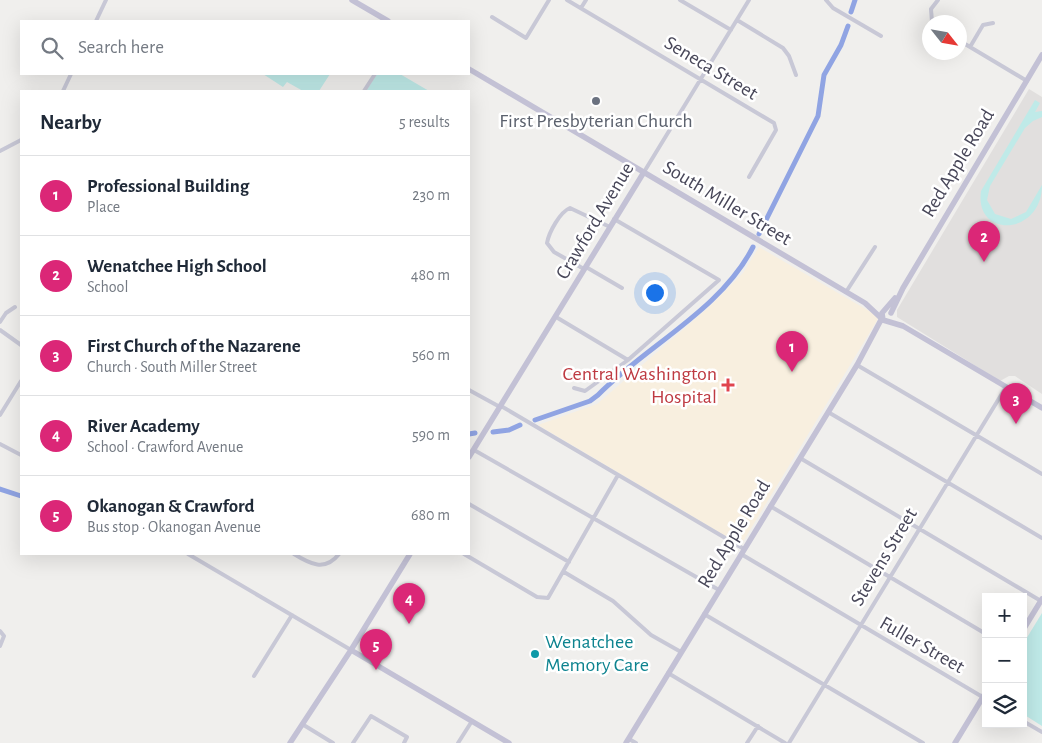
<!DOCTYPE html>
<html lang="en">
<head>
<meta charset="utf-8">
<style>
  body { margin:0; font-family:"Alegreya Sans",sans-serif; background:#f6f6f7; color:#1f2937 }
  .controls { position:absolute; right:15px; bottom:15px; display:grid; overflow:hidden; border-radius:0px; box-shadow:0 5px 20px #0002 }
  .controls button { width:45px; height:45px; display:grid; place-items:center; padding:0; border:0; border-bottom:1px solid #e0e1e3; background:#fff; color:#1f2937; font:25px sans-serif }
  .compass { position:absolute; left:922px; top:15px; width:45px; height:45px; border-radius:50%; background:#fff; box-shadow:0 5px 20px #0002; rotate:121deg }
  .you { position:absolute; left:654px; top:292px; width:18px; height:18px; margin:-12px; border:4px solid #fff; border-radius:50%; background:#1a73e8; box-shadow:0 0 0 8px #1a73e833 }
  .badge { display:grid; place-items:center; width:32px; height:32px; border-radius:50%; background:#db2777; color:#fff; font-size:16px; font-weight:700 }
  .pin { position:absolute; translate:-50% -41px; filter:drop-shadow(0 1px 2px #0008) }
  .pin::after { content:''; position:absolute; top:26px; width:18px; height:15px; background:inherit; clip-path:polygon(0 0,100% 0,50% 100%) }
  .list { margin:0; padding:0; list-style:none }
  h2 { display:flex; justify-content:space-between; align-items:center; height:65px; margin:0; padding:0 20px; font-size:21px }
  h2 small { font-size:16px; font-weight:400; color:#747a83 }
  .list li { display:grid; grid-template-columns:32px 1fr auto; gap:15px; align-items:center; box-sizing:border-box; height:80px; padding:0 20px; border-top:1px solid #e0e1e3 }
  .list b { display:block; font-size:19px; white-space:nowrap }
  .list p { margin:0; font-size:16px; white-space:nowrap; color:#747a83 }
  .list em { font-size:16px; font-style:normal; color:#747a83 }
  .icon { flex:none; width:28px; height:28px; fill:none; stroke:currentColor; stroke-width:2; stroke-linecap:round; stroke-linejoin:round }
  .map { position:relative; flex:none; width:1042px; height:743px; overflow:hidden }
  .search { position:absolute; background:#fff; box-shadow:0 5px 20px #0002; left:20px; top:20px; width:450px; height:55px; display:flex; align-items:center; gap:12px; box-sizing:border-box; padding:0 18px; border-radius:0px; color:#747a83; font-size:19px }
  .panel { position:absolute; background:#fff; box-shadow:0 5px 20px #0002; left:20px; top:90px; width:450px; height:465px; border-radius:0px }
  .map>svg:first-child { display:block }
  .education { fill:#e1dfde }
  .medical { fill:#f8efdf }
  .green { fill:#bfeae8 }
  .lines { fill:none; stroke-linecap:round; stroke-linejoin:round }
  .canal { stroke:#90a4e3; stroke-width:5 }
  .street { stroke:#c8c8d6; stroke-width:4 }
  .secondary { stroke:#c3c1d5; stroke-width:5.5 }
  .worship-dot { fill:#6b7280; stroke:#fff; stroke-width:2 }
  .health-dot { fill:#e0444e; stroke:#fff; stroke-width:2 }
  .culture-dot { fill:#0f9aa8; stroke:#fff; stroke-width:2 }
  .labels { text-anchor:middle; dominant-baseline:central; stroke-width:5; stroke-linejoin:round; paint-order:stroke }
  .street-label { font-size:20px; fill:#484759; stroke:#fff }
  .worship-label { font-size:20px; fill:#5b616d; stroke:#fff }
  .health-label { font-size:20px; fill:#be3a42; stroke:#fff; text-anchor:end }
  .culture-label { font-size:20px; fill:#0d838f; stroke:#fff; text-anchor:start }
</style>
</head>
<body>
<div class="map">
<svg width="1042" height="743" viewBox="0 0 1042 743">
  <rect width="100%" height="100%" fill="#f0efed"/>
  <path class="education" d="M1029,89l13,8v297l-27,-18h-6l-9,5 -103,-64v-7z"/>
  <path class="medical" d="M759,247l117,68 2,4 -137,226 -203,-120 59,-21 111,-96 35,-35z"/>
  <path class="green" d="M263,74h67l-11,17h-16l-16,-9 -4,5z
    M377,74h23l29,17h-63z
    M1035,100l5,3 -5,9 7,-1v6l-9,4 -8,7 -35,58 -3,14 8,14 16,5 15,-7 16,-27c0,51 -68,54 -61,6z
    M1042,613v113l-19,-12v-70z"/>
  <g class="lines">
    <path class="canal" d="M851,12l4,-12
      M759,234l59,-118 6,-41 17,-30 7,-19
      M535,420l55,-19 8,-6c48,-49 123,-85 155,-148
      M493,432l16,-2 11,-5
      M469,434l6,-1
      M0,489l21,7"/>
    <path class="street" d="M567,0l207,123 2,7 -27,47
      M680,0l51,30
      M826,0l7,8 48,28
      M581,8l5,-8
      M492,17l34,21 23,-38
      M737,20l46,28 6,8 7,19
      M96,21l10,-21
      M932,22l-1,-13 7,-9
      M960,41l67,40
      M970,47l13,-22 10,-2
      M63,91l8,-17
      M364,91l11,-17
      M0,151l21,-11
      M644,172l105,-172
      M586,267l36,21
      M584,269l-30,-17 -7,-9c2,-11 13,-31 23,-35l40,19
      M846,292l29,-45
      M556,317l72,43
      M0,322l6,-9 9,-6
      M0,330l21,15
      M857,365l185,109
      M574,388l11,3 43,-31 91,-80 -105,-61
      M469,390l31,17
      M501,406l243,143
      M828,412l214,126
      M0,415l21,-34
      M0,444l21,11
      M474,450l245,140
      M800,458l241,143
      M469,504l100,58
      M770,506l216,128
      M188,554l163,96
      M294,554c16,10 31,18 45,0
      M464,554l73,43 11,1 70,-123
      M741,554l245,145
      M564,572l49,29 38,34 30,17
      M704,614l219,129
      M0,631l4,5 -4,10
      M668,673l117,70
      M254,676l38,-61
      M1023,721l19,11
      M302,724l31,19
      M629,739l7,4
      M353,743l18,-27 36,21 -3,6
      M458,743l14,-22
      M747,743l11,-17
      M789,743l217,-356"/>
    <path class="secondary" d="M352,0l36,21
      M469,69l396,234 16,15
      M895,298l-13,15 1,7 20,6 139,82
      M891,313l12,-25 139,-233
      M469,457l175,-285
      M1023,630l19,-31
      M351,650l158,93
      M290,743l61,-93 59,-96
      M626,743l231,-378 25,-47
      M955,743l31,-51"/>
  </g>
  <circle class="worship-dot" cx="596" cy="101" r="5"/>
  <path class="health-dot" d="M725.5 377.5h5v5h5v5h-5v5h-5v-5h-5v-5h5z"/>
  <circle class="culture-dot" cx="535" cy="654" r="5"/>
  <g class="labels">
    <g class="street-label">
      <text transform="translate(711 68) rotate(31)">Seneca Street</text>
      <text transform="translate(958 163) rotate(-59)">Red Apple Road</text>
      <text transform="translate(727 203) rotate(31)">South Miller Street</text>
      <text transform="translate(595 221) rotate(-59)">Crawford Avenue</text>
      <text transform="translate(734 534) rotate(-59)">Red Apple Road</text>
      <text transform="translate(884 557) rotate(-59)">Stevens Street</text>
      <text transform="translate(922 645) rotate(30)">Fuller Street</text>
    </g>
    <g class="worship-label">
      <text x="596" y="121">First Presbyterian Church</text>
    </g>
    <g class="health-label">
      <text x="717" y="374">Central Washington<tspan x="717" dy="23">Hospital</tspan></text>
    </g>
    <g class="culture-label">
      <text x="545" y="642">Wenatchee<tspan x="545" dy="23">Memory Care</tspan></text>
    </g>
  </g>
</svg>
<div class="controls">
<button>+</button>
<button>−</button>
<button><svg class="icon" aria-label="layers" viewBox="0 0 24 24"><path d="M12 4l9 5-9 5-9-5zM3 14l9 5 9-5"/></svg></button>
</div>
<svg class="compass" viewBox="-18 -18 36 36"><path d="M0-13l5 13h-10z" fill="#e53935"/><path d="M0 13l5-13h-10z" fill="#747a83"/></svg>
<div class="you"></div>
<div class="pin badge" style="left:792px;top:372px">1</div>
<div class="pin badge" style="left:984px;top:262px">2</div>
<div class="pin badge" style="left:1016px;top:424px">3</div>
<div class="pin badge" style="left:409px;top:624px">4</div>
<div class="pin badge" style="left:376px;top:670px">5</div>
<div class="search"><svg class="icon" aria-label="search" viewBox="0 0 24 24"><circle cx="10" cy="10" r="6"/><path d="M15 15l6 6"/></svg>Search here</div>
<section class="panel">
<h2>Nearby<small>5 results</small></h2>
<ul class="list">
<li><span class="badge">1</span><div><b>Professional Building</b><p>Place</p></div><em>230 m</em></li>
<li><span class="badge">2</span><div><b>Wenatchee High School</b><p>School</p></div><em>480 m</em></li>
<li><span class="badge">3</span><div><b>First Church of the Nazarene</b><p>Church · South Miller Street</p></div><em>560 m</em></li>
<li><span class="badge">4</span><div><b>River Academy</b><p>School · Crawford Avenue</p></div><em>590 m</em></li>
<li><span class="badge">5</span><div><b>Okanogan &amp; Crawford</b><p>Bus stop · Okanogan Avenue</p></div><em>680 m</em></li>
</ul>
</section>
</div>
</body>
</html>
